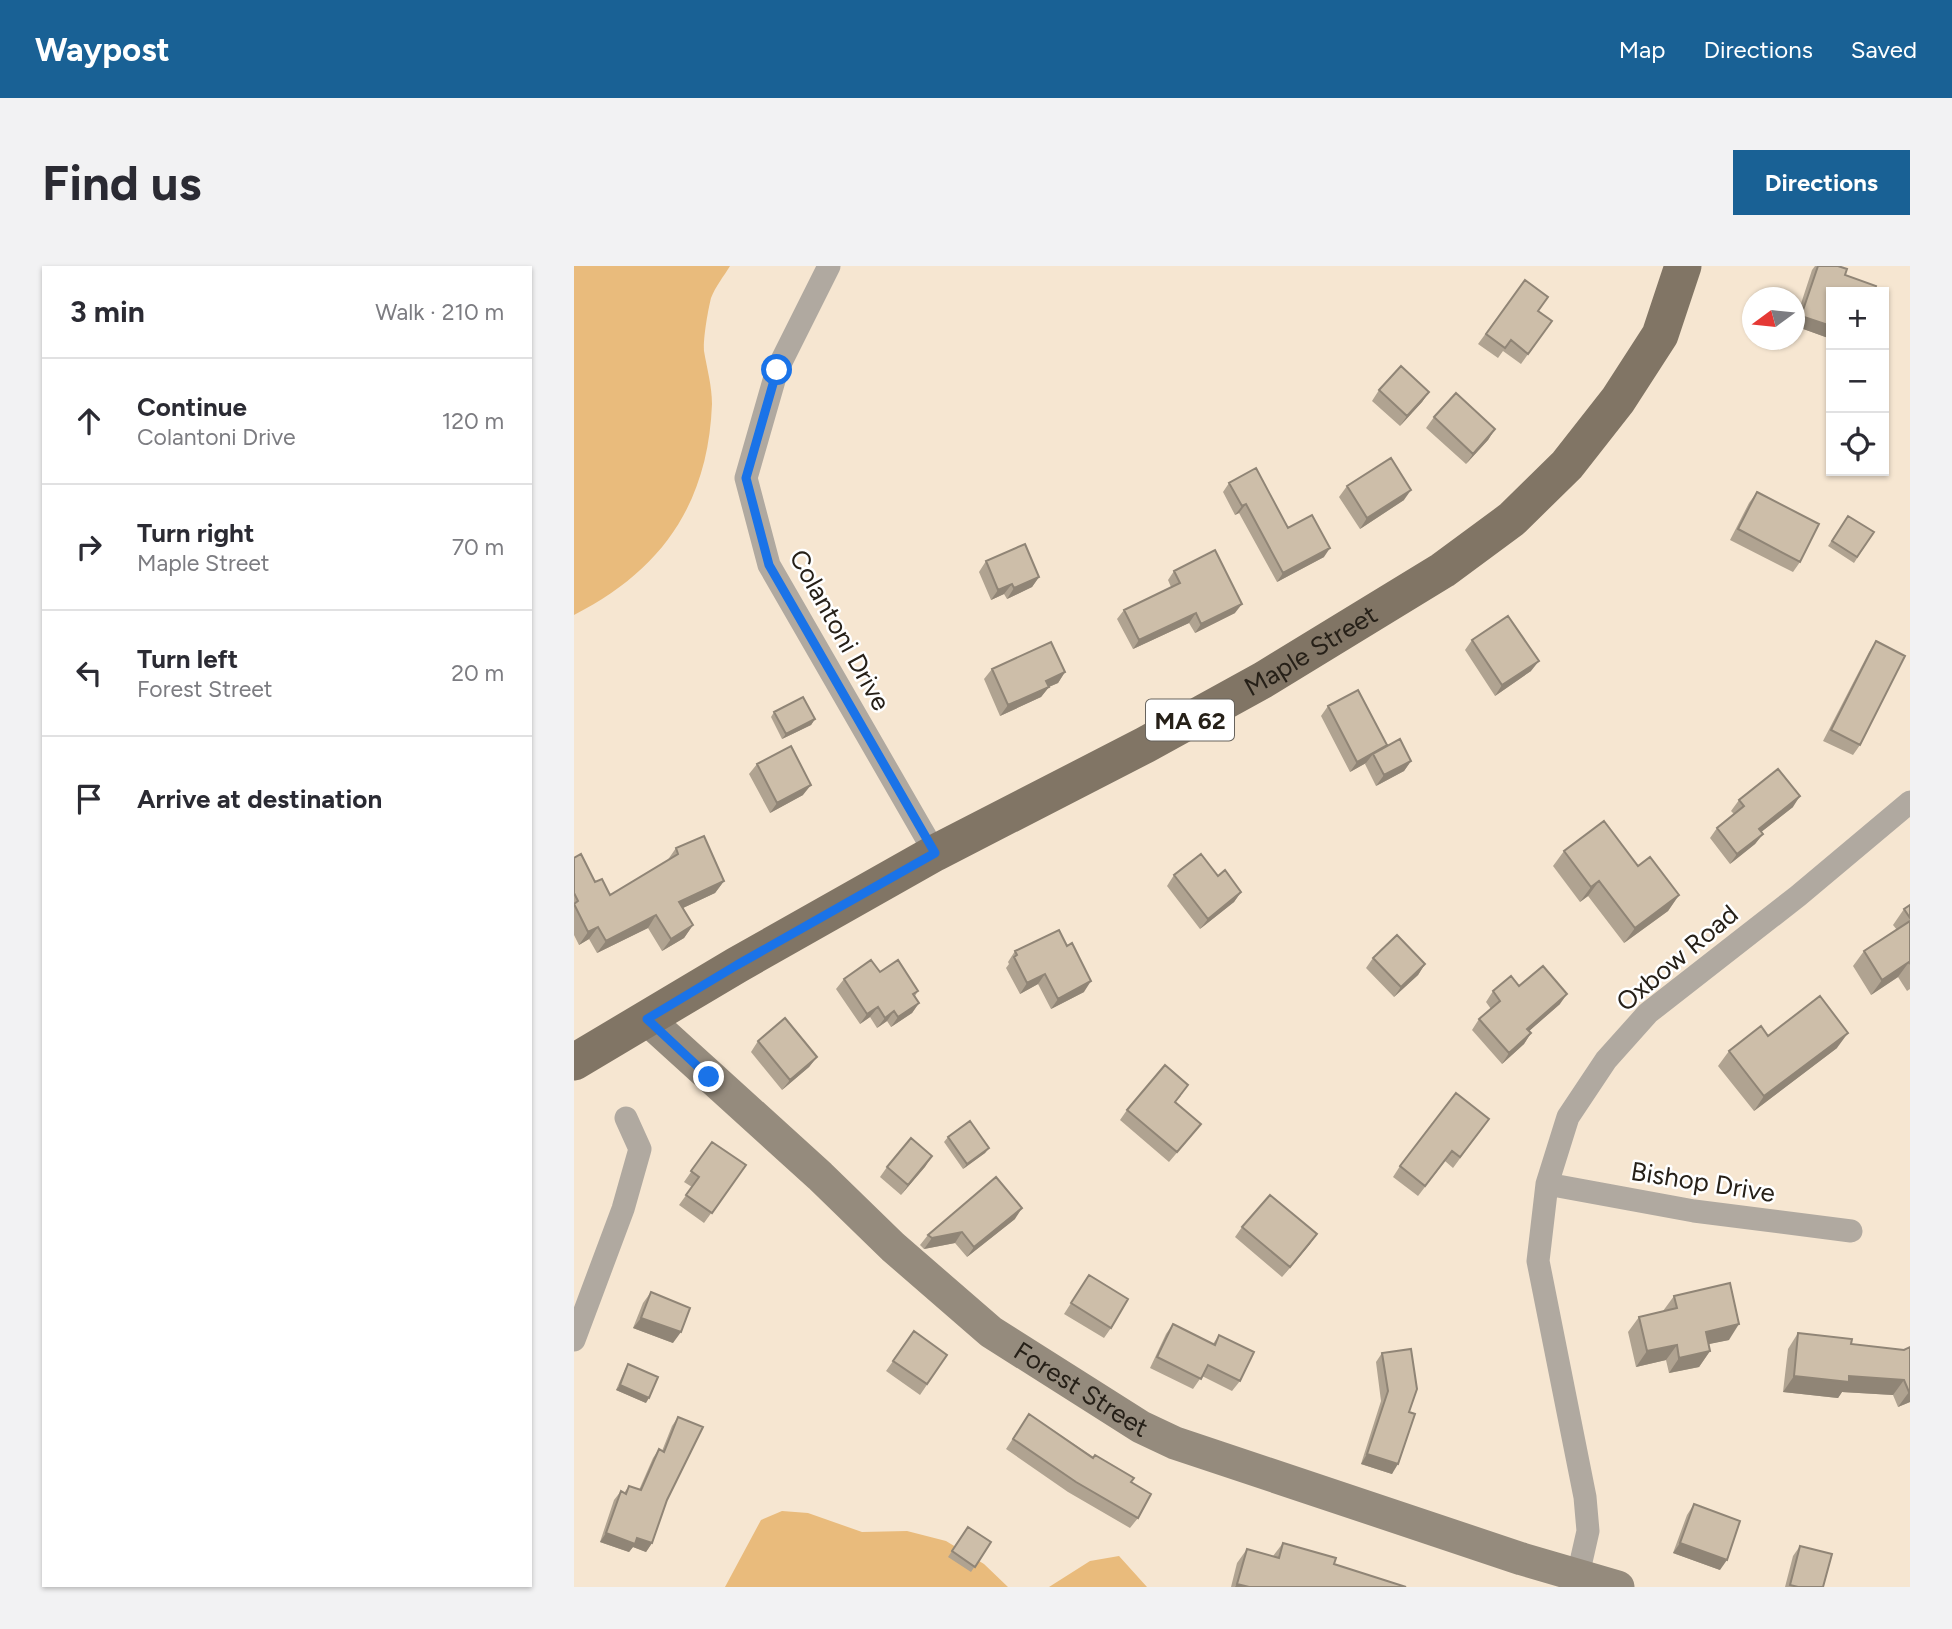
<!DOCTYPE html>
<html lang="en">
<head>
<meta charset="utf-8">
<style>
  body { margin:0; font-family:Figtree,sans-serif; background:#f2f2f3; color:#2b2b33 }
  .controls { position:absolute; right:21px; top:21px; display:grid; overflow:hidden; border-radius:0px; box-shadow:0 2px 5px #0004 }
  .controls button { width:63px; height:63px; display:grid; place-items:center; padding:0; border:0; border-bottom:2px solid #e1e1e2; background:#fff; color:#2b2b33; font:35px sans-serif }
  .compass { position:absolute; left:1168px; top:21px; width:63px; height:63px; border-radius:50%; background:#fff; box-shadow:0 2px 5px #0004; rotate:255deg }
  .stop { position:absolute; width:21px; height:21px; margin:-16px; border:5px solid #1a73e8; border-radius:50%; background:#fff }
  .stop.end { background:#1a73e8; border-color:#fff; box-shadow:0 2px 7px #0008 }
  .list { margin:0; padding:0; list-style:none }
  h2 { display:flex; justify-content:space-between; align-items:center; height:91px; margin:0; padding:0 28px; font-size:30px }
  h2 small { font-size:23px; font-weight:400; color:#7c7c81 }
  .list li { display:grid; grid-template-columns:46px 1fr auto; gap:21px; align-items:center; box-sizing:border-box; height:126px; padding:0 28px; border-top:2px solid #e1e1e2 }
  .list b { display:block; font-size:26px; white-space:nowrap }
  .list p { margin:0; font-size:23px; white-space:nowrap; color:#7c7c81 }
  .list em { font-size:23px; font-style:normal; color:#7c7c81 }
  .icon { flex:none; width:38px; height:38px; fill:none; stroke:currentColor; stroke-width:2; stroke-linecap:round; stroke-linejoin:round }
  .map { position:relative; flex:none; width:1336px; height:1321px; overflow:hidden; border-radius:0px }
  header { display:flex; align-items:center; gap:42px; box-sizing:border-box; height:98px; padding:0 35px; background:#196195; color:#fff }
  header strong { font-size:33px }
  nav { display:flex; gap:38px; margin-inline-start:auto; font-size:24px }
  .intro { display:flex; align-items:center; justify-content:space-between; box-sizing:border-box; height:168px; padding:0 42px }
  h1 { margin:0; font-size:49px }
  .button { padding:18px 32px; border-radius:0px; background:#196195; color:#fff; font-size:24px; font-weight:700 }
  main { display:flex; gap:42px; padding:0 42px }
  aside { flex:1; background:#fff; border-radius:0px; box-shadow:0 2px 5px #0004 }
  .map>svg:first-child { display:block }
  .green { fill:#e9bb7c }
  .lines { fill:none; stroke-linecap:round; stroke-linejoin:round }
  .street { stroke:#b0a9a0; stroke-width:23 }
  .secondary { stroke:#958b7d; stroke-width:33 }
  .primary { stroke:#817565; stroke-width:37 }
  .wall { fill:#b0a391 }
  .shaded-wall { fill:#908576 }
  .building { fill:#cdbea9; stroke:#908576; stroke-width:2 }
  .route { stroke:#1a73e8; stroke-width:9 }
  .labels { text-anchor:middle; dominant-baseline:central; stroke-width:5; stroke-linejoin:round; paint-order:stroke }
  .shield { fill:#fff; stroke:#67635d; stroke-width:2 }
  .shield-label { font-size:24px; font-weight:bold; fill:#262018 }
  .street-label { font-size:26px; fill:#262018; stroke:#fff }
</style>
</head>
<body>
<header>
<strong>Waypost</strong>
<nav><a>Map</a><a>Directions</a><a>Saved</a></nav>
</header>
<div class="intro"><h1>Find us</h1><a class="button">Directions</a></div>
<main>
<aside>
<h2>3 min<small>Walk · 210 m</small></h2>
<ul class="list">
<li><svg class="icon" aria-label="ahead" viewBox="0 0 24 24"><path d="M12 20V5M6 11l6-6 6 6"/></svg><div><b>Continue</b><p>Colantoni Drive</p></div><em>120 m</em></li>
<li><svg class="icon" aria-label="right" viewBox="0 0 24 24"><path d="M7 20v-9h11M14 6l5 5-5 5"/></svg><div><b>Turn right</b><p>Maple Street</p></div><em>70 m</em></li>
<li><svg class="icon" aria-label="left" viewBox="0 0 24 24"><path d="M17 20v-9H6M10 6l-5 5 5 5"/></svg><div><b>Turn left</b><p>Forest Street</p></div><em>20 m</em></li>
<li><svg class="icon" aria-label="arrive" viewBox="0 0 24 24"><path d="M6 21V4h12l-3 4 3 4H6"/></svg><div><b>Arrive at destination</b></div></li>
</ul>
</aside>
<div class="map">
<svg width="1336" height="1321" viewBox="0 0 1336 1321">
  <rect width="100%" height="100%" fill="#f6e6d1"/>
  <path class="green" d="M0,0h156c-6,10 -15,21 -19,32 -3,12 -8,41 -7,53 3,18 8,35 8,53 -4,100 -50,166 -138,211z
    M208,1245l26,2 54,19 45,-1 39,10 38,23 24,23h-283l36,-67z
    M545,1290l28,31h-98l41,-26z"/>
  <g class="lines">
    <path class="street" d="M255,0l-52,104 -31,108 23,87 166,288
      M973,918l147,27 157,20
      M0,1074l49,-131 17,-60 -14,-31
      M1004,1309l10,-44 -3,-34 -47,-236 9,-77 21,-67 38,-57 42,-47 150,-117 112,-94"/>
    <path class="secondary" id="s1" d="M73,753l173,157 73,71 98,85 150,95 34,16 347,116 96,28"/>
    <path class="primary" id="s2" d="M0,796l163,-97 198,-112 210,-108 118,-65 180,-110 69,-51 55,-54 51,-65 42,-65 23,-69"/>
  </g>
  <path class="wall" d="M1241,0h23l-7,26v47l-36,-13v-4l17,-52z
    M951,14l13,31 14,10 -31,43 -18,-13 -5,7 -20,-14z
    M805,124l50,2 -7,10 -22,24 -28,-25z
    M860,151l61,12 -7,11 -22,24 -40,-36z
    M655,217l59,45 36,29 -47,25 -38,-69 -4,2 -12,-23z
    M773,220l57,14 -44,29 -21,-32z
    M1183,226l43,70 -7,10 -63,-32 19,-37z
    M1274,250l26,16 -20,31 -26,-17z
    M412,295l53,16 -7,10 -25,12 -3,-5 -13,6 -12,-28z
    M600,305l61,42 -40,20 -6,-10 -56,26 -16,-30 7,-9 47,-23 -3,-7z
    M898,374l59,31 -36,25 -30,-46z
    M1302,375l-16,104 -7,10 -30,-14 46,-89z
    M418,403l73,3 -7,11 -9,4 -8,10 -41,19 -16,-37z
    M754,440l83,55 -7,10 -28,15 -11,-22 1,-1 -16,9 -29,-56z
    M200,446l41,7 -4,6 -29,14 -11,-22z
    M183,498l46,31 -33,18 -21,-39z
    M1165,534l54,7 -32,25 2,2 -8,10 -25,20 -20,-26 7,-10 17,-14 -3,-3z
    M102,582l48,33 -9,12 -32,15 10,17 -9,13 -22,13 -14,-23 -51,25 -8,-14 -10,6 -5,-10v-77l21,24 15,13 57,-34z
    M990,585l74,15 41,29 -11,16 -44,32 -36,-47 -8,6 -27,-36z
    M600,609l44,1 23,16 -7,10 -34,27 -33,-43z
    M1336,639v84l-3,2 -9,-14 -27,18 -18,-29 11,-15 33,-21 -4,-5 11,-16z
    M493,680l17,46 -33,17 -13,-25 -18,10 -14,-26 3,-4 -1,-2 7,-11z
    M799,692l52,6 -7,11 -24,22 -28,-29z
    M306,706l38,19 -3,5 4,7 -7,10 -21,14 -4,-6 -10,7 -7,-11 -10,7 -24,-35 8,-10z
    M945,720l41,18 -31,27 2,2 -7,11 -22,20 -30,-34 7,-11 12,-10 -5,-7 7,-11z
    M184,775l59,16 -8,10 -27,23 -31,-38z
    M1263,782l-83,63 -36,-45 11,-15z
    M607,830l-6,6 18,32 -24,28 -49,-42 7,-10z
    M915,853l-36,49 -8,-7 -27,35 -25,-19 7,-11z
    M374,871l41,11 -4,5 -22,16 -19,-27z
    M138,876l34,23 -42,58 -25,-18 13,-18 -8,-5z
    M358,890l-31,39 -21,-18 7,-10z
    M441,953l-48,38 -12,-14 -31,6 -4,-4 8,-10z
    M668,961l68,17 -28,33 -47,-40z
    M515,1009l22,53 -7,10 -40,-24z
    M77,1026l22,51 -40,-15 10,-25z
    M1100,1030l55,44 -21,4 2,7 -11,16 -30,6 -3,-13 -30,7 -8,-35 11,-15 24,-6z
    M599,1058l40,20 6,-9 21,46 -8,10 -30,-15 -9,13 -43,-21 16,-34z
    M340,1065l33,24 -27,40 -34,-24z
    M1224,1067l53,11 53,6 6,-3v55l-12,5 -5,-12 -51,-3 -4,6 -55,-6 5,-43z
    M808,1087l27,59 -17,62 -31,-10 20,-63 -5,-39z
    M54,1098l18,39 -30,-13 9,-21z
    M455,1148l102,68 7,36 -8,10 -62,-36 -62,-43z
    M104,1151l-11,83 -15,43 -6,9 -13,-5 -4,5 -29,-10 14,-42 7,-9 3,2 5,-7 10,4 14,-32 6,-9 3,2 10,-25z
    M1120,1238l26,66 -47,-17 14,-38z
    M394,1261l23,15 -20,30 -23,-15z
    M709,1277l51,21 72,23h-175l6,-24 10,-14 26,7z
    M1226,1280l23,41h-38l8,-31z"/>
  <path class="shaded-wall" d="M1227,50l30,10v13l-36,-13v-2z
    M855,126l-7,10 -22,24 7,-10z
    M921,163l-7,11 -22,24 7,-10z
    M837,224l-7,10 -44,29 7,-11z
    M672,238l-7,9 -4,2 7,-9z
    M756,282l-6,9 -47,25 6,-9z
    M465,311l-7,10 -25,12 7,-11z
    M438,318l-8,10 -13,6 7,-10z
    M668,338l-7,9 -40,20 6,-9z
    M622,347l-7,10 -56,26 6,-9z
    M965,395l-8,10 -36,25 7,-11z
    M491,406l-7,11 -19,8 7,-10z
    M475,421l-8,10 -41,19 8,-11z
    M241,453l-4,6 -29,14 4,-5z
    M813,479l-14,9 -7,9 -16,9 7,-10z
    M837,495l-7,10 -28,15 8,-11z
    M237,519l-8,10 -33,18 7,-10z
    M1226,530l-7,11 -42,33 8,-11z
    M1189,568l-8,10 -25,20 7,-10z
    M150,615l-9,12 -45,21 9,-12z
    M1025,615l-11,15 -8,6 11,-15z
    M667,626l-7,10 -34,27 8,-10z
    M1105,629l-11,16 -44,32 11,-15z
    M82,649l-8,13 -51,25 9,-12z
    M119,659l-9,13 -22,13 9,-12z
    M24,661l-9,12 -10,6 9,-13z
    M1335,696l-11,15 -27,18 11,-15z
    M851,698l-7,11 -24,22 7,-10z
    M471,708l-7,10 -18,10 7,-11z
    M517,715l-7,11 -33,17 7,-10z
    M993,728l-7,10 -40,35 7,-10z
    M345,737l-7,10 -21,14 7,-10z
    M304,741l-8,10 -10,7 7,-10z
    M320,745l-7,10 -10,7 8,-10z
    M957,767l-7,11 -22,20 7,-11z
    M1274,767l-11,15 -83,63 10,-15z
    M243,791l-8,10 -27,23 8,-10z
    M415,882l-4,5 -22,16 4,-5z
    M358,890l-7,11 -24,28 7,-10z
    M448,942l-7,11 -48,38 7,-10z
    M388,966l-7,11 -31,6 8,-11z
    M743,968l-7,10 -28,33 8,-10z
    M67,1052l40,14 -8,11 -40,-15z
    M1165,1058l-10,16 -34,7 11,-15z
    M1103,1079l-11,15 -30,7 11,-16z
    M1136,1085l-11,16 -30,6 10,-15z
    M1220,1110h55l55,4 -11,15 -51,-3 -4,6 -55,-6z
    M46,1119l29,13 -3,5 -30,-13z
    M1335,1126h1v10l-12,5z
    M793,1188l31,10 -6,10 -31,-10z
    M32,1267l31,5 15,5 -6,9 -13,-5 -4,5 -29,-10z
    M1106,1277l47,17 -7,10 -47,-17z
    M663,1318l12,3h-14z"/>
  <path class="building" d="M1244,0h20l9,3 -2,6 31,11 -2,6h-43v34l-30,-10z
    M951,14l23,17 -10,14 14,10 -24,33 -17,-14 -6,8 -19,-14z
    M827,100l28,26 -22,24 -28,-26z
    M882,127l39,36 -22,25 -39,-37z
    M817,192l20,32 -44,28 -20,-32z
    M682,202l32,60 24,-13 18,33 -47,25 -37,-69 -4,2 -13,-23z
    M1183,226l62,32 -19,38 -62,-33z
    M1274,250l26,16 -17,25 -25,-16z
    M451,278l14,33 -25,11 -2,-4 -14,6 -12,-29z
    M641,284l27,54 -41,20 -5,-11 -57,27 -15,-30 56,-27 -6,-12z
    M934,350l31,45 -37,24 -30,-45z
    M1302,375l29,15 -45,89 -29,-15z
    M477,376l14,30 -19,9 3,6 -41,18 -16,-36z
    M784,424l29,55 -30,17 -29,-56z
    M229,431l12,22 -29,15 -12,-22z
    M826,473l11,22 -27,14 -11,-21z
    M217,480l20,39 -34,18 -20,-39z
    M1204,503l22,27 -41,33 4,5 -26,20 -20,-26 27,-22 -5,-6z
    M1030,555l34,45 12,-9 29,38 -44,33 -36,-47 -8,6 -27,-36z
    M130,570l20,45 -45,21 14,23 -22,14 -15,-24 -50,26 -8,-14 -10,5 -14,-28 4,-3 -4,-8v-35l7,-4 14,28 7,-3 8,16 68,-41 -2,-6z
    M627,588l17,22 7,-6 16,22 -33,27 -34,-44z
    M1336,639v13l-6,-9z
    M1336,655v43l-1,-2 -27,18 -18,-29z
    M485,664l8,16 5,-3 19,38 -33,18 -13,-25 -18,9 -13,-26 3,-2 -2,-4z
    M823,669l28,29 -24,23 -28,-29z
    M297,694l9,12 18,-12 20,31 -5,3 6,9 -21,14 -4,-6 -9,7 -7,-11 -11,7 -23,-35z
    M969,700l24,28 -40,35 4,4 -22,20 -30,-34 21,-18 -7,-10 18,-15 8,10z
    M1246,730l28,37 -84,63 -35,-45 32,-25 7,10z
    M211,752l32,39 -27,23 -32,-39z
    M591,799l23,20 -13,17 26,22 -24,28 -50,-42z
    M882,827l33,26 -29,38 -8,-6 -27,35 -25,-20z
    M396,855l19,27 -22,16 -19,-27z
    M337,872l21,18 -24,29 -21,-18z
    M138,876l34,23 -34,48 -26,-18 13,-18 -8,-6z
    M422,911l26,31 -48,39 -12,-15 -30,6 -4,-3z
    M696,929l47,39 -27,33 -48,-40z
    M515,1009l39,24 -17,29 -40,-25z
    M1156,1017l9,41 -33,8 4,19 -31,7 -2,-13 -30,6 -8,-34 38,-9 -3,-12z
    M77,1026l39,16 -9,24 -40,-14z
    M599,1058l42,21 4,-10 35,17 -14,29 -32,-16 -7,14 -44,-22z
    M340,1065l33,24 -20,29 -34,-23z
    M1224,1067l54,6 -1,5 53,6 6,-3v45h-1l-5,-12 -55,-4v6l-55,-6z
    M837,1083l6,40 -8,23 6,2 -17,50 -31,-10 21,-63 -6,-38z
    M54,1098l30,13 -9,21 -29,-13z
    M455,1148l64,44 2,-3 39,23 -3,4 20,12 -13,24 -62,-36 -63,-43z
    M104,1151l25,10 -36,73 -15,43 -15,-5 -2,6 -29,-11 15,-42 5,3 3,-8 12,4 18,-41 5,3z
    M1120,1238l46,17 -13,39 -47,-17z
    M394,1261l23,15 -16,25 -23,-16z
    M709,1277l53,15 -2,6 72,23h-157l-12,-3 10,-35 32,9z
    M1226,1280l32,8 -9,33h-25l-8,-2z"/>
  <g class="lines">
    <path class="route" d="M135,811l-62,-58 90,-54 198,-112 -166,-288 -23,-87 31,-108"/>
  </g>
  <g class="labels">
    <rect class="shield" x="572" y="433.5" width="88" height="41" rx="5"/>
    <g class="shield-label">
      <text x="616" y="454">MA 62</text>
    </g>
    <g class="street-label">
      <text transform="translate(266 364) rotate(61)">Colantoni Drive</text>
      <text stroke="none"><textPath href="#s2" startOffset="844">Maple Street</textPath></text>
      <text transform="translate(1103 692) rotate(-40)">Oxbow Road</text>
      <text transform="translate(1129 916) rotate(9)">Bishop Drive</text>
      <text stroke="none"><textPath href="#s1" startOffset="572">Forest Street</textPath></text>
    </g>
  </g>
</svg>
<div class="controls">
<button>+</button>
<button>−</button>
<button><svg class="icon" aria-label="locate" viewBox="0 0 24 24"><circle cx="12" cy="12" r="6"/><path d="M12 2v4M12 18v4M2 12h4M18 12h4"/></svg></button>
</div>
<svg class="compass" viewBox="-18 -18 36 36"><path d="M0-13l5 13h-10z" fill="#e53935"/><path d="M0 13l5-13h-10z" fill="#7c7c81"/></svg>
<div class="stop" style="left:203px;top:104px"></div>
<div class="stop end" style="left:135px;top:811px"></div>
</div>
</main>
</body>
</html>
